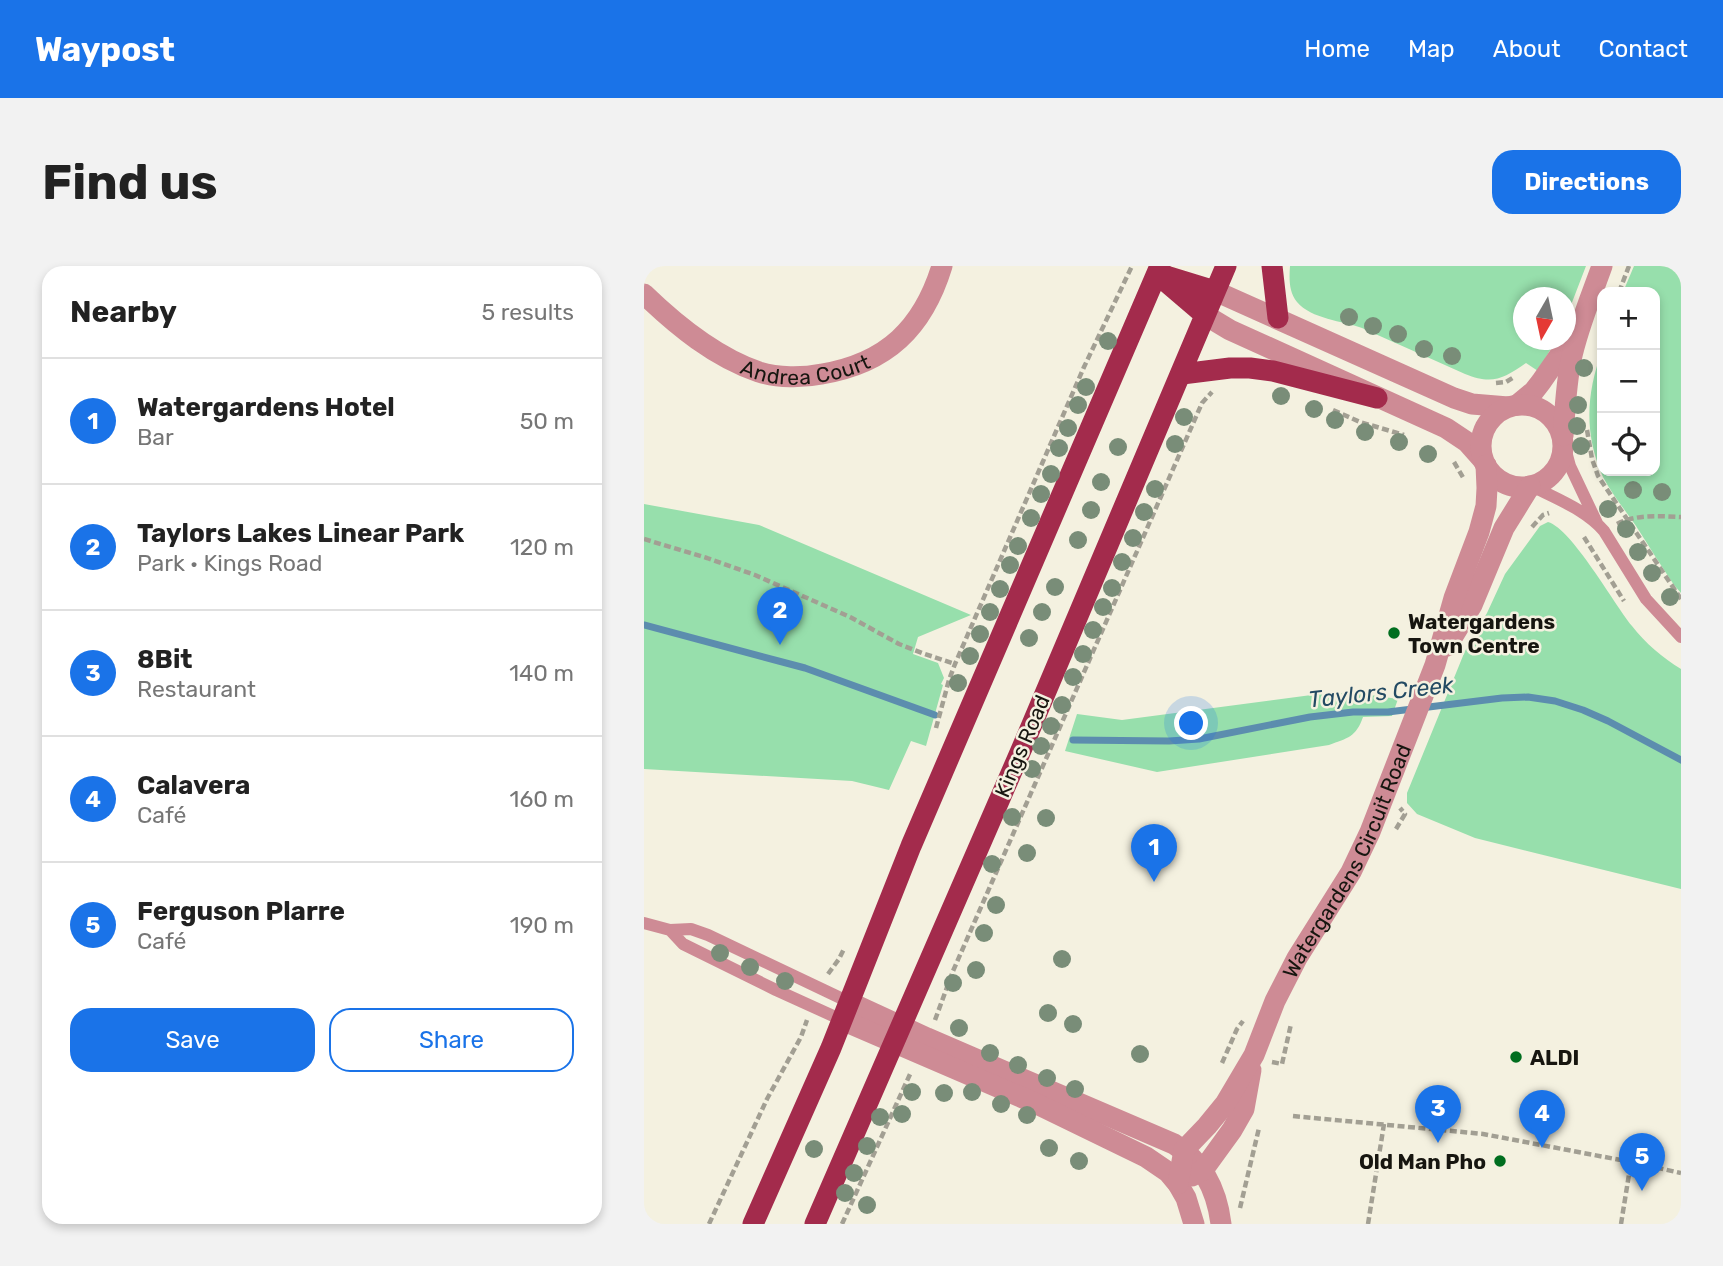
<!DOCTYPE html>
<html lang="en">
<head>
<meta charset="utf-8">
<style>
  body { margin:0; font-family:Rubik,sans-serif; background:#f2f2f2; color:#222 }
  .controls { position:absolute; right:21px; top:21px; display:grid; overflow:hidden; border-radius:14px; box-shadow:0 4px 10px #0003 }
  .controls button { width:63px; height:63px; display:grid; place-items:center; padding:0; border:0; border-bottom:2px solid #e0e0e0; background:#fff; color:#222; font:35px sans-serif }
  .compass { position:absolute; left:869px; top:21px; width:63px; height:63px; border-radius:50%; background:#fff; box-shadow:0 4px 10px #0003; rotate:189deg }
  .you { position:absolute; left:548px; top:458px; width:24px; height:24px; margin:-18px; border:5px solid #fff; border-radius:50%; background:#1a73e8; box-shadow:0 0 0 10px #1a73e833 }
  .badge { display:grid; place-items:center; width:46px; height:46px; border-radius:50%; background:#1a73e8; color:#fff; font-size:23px; font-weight:700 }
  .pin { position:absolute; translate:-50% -58px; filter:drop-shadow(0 2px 4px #0008) }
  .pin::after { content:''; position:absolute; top:37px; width:24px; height:21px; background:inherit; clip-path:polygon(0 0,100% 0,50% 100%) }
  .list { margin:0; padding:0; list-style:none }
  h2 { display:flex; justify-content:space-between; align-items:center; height:91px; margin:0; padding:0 28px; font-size:30px }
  h2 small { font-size:23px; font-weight:400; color:#767676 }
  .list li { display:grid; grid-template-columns:46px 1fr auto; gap:21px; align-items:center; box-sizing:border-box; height:126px; padding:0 28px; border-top:2px solid #e0e0e0 }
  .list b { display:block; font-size:26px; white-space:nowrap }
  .list p { margin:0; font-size:23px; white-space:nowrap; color:#767676 }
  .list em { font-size:23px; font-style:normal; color:#767676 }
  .actions { display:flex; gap:14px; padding:21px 28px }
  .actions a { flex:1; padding:16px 0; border:2px solid #1a73e8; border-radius:21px; text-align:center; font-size:24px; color:#1a73e8 }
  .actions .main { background:#1a73e8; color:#fff }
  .icon { flex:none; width:38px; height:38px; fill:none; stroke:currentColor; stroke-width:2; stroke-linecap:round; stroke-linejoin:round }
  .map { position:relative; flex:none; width:1037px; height:958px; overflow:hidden; border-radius:21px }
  header { display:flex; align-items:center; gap:42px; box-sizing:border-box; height:98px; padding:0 35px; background:#1a73e8; color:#fff }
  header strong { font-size:33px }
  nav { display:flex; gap:38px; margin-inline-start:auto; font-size:24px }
  .intro { display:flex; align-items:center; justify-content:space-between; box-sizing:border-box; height:168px; padding:0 42px }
  h1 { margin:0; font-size:49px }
  .button { padding:18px 32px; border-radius:21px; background:#1a73e8; color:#fff; font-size:24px; font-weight:700 }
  main { display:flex; gap:42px; padding:0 42px }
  aside { flex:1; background:#fff; border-radius:21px; box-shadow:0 4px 10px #0003 }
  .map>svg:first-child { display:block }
  .green { fill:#97dfac }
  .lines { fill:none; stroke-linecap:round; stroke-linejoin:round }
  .stream { stroke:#5c8dae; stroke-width:7 }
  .path { stroke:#a29f93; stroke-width:4.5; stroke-dasharray:7 3.5; stroke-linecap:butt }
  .lane { stroke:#ce8b95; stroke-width:12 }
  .street { stroke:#ce8b95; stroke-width:21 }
  .primary { stroke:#a32b4c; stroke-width:21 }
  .tree { fill:#798d78 }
  .poi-dot { fill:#006e1f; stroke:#f4f1e0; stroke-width:2.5 }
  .labels { text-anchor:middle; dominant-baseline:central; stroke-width:5; stroke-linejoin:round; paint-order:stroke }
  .street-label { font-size:21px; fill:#171610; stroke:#f4f1e0 }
  .poi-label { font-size:21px; font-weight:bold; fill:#171610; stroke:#f4f1e0; text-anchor:start }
  .water-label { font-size:23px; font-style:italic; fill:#234a63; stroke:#f4f1e0 }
</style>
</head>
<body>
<header>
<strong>Waypost</strong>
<nav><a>Home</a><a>Map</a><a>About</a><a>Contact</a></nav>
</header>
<div class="intro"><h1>Find us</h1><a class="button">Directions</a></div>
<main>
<aside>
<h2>Nearby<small>5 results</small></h2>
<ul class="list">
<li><span class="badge">1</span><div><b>Watergardens Hotel</b><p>Bar</p></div><em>50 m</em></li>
<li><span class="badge">2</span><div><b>Taylors Lakes Linear Park</b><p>Park · Kings Road</p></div><em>120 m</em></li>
<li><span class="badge">3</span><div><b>8Bit</b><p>Restaurant</p></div><em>140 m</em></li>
<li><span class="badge">4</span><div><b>Calavera</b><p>Café</p></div><em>160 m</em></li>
<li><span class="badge">5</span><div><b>Ferguson Plarre</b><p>Café</p></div><em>190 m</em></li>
</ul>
<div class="actions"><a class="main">Save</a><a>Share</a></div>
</aside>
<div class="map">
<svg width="1037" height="958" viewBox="0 0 1037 958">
  <rect width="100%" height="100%" fill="#f4f1e0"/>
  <path class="green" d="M646,0h296l-20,52v-20h-42v42h32l-18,31 -12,-8c-23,16 -34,22 -61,11 -34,-15 -69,-31 -103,-46 -19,-7 -51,-9 -65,-26 -8,-10 -8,-23 -7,-36z
    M990,0h47v327l-7,-8c-13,-19 -25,-39 -38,-59 -11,-16 -24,-32 -33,-49 -19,-43 -17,-83 -1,-126v120h53v-179h-32z
    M0,238l115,21 212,90 -53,22 -5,17 25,9 6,15 -3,6 2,1 -17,61 -15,-5 -22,49 -37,-9 -208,-12z
    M904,256c24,7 66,82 84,104 13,17 31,32 49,43v220l-206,-51 -58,-24 -10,-11v-10l58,-142 22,-38 18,-39 35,-48z
    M712,427l42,6 -6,17 -29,1c-7,20 -15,21 -34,28l-172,27 -92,-21 12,-37 45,6 197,-26z"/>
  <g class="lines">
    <path class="stream" d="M0,359l161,43 130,47
      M429,474l96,1 30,-2 111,-22 43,-5h35l114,-14 26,-1 27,4 28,9 25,11 73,39"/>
    <path class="path" d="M975,26l10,-26
      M852,117l10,-1 8,-5
      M689,144l27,12 44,13
      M943,164l5,29 6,17 83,123
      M810,196l10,17
      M973,258c20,-10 42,-8 64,-7
      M888,261l11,-12 6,-2
      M940,271l40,64
      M0,273l63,19 48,17 95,42 49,27 23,9 33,11
      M292,462l13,-48 6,-16 129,-297 48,-101
      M752,563l9,-15 -5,-6
      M184,708l11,-15 5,-10
      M291,754l18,-49 249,-568 10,-11
      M628,796l10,2 9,-40
      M578,797l15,-34 6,-8
      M649,850l190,18 148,28 50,11
      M596,942l19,-80
      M65,958l58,-125 34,-62 6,-17
      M198,958l69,-152
      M724,958l16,-100
      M977,958l10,-62"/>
    <path class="lane" d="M920,178l6,22 27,57
      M888,220c24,13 53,23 72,45l42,68 35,38
      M0,657l26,7 21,-1 17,6 141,67
      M26,664l13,14 93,46 66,30"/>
    <g class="street">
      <path d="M571,25l239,107 18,6 36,3"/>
      <path id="s1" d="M0,28c33,32 71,63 115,78 19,6 43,6 63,2 65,-11 101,-46 120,-108"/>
      <path d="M561,49l25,15 216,98 21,14 16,18"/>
      <path d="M873,139l17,-14 7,-9 32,-46"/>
      <circle cx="878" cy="180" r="41"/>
      <path d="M919,170c2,-25 3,-51 8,-76 7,-33 20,-63 31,-94"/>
      <path d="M803,380l25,-41 32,-77 26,-42"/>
      <path d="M205,736l78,36 247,106c29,18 43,47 47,80"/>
      <path d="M198,754l195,84 109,53 22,15 10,12 8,14 8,26"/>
      <path d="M548,910l11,-6 29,-40 12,-21 7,-39"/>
      <path id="s2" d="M534,918l6,-34 23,-24 18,-22 29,-49 21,-54 22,-43 54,-86 19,-40 65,-167 19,-67 25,-66 7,-26 1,-18 -1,-23"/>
    </g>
    <path class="primary" d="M628,0l6,52
      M513,8l48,41
      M522,10l49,15
      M538,108l48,-6h20l23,3 104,27
      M109,958l78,-176 80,-202 249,-580
      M171,958l207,-476 204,-482"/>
  </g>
  <g class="tree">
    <circle cx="705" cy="51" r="9"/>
    <circle cx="729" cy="60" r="9"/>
    <circle cx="754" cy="68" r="9"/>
    <circle cx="464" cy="75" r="9"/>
    <circle cx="780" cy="83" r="9"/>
    <circle cx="808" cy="90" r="9"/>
    <circle cx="940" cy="102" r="9"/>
    <circle cx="442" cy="121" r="9"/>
    <circle cx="637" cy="130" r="9"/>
    <circle cx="434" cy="139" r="9"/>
    <circle cx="934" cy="139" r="9"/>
    <circle cx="670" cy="143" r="9"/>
    <circle cx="540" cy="151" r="9"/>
    <circle cx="691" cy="154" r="9"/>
    <circle cx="933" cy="160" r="9"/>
    <circle cx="424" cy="162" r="9"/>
    <circle cx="721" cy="166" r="9"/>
    <circle cx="755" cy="176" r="9"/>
    <circle cx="531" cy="178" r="9"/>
    <circle cx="937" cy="180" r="9"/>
    <circle cx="474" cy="181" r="9"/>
    <circle cx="415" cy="182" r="9"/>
    <circle cx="784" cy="188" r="9"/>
    <circle cx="407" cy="208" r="9"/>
    <circle cx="457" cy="216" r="9"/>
    <circle cx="511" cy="223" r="9"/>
    <circle cx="989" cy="224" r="9"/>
    <circle cx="1018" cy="226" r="9"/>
    <circle cx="397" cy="228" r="9"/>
    <circle cx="964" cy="243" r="9"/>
    <circle cx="447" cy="244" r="9"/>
    <circle cx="500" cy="246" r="9"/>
    <circle cx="387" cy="252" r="9"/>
    <circle cx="982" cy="263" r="9"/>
    <circle cx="489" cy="272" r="9"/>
    <circle cx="434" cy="274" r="9"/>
    <circle cx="374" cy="280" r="9"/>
    <circle cx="994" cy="286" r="9"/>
    <circle cx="478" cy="296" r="9"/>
    <circle cx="366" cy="299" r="9"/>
    <circle cx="1008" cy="307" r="9"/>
    <circle cx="411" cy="321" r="9"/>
    <circle cx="468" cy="322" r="9"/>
    <circle cx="356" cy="323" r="9"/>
    <circle cx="1026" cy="331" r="9"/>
    <circle cx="459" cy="341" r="9"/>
    <circle cx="346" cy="346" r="9"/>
    <circle cx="398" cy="346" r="9"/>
    <circle cx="449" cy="364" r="9"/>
    <circle cx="336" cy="368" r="9"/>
    <circle cx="385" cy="372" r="9"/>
    <circle cx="439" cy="388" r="9"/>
    <circle cx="326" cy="390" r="9"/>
    <circle cx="429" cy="411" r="9"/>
    <circle cx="314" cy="417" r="9"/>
    <circle cx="418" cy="439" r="9"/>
    <circle cx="407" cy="460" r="9"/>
    <circle cx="397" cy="480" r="9"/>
    <circle cx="388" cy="503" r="9"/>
    <circle cx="368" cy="551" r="9"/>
    <circle cx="402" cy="552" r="9"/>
    <circle cx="383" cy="587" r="9"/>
    <circle cx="348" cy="598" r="9"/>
    <circle cx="352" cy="639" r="9"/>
    <circle cx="340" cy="667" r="9"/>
    <circle cx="76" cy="687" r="9"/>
    <circle cx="418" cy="693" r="9"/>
    <circle cx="106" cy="701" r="9"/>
    <circle cx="332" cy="704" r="9"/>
    <circle cx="141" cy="715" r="9"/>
    <circle cx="309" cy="717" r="9"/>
    <circle cx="404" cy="747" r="9"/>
    <circle cx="429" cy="758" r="9"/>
    <circle cx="315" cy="762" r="9"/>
    <circle cx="346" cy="787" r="9"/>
    <circle cx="496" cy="788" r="9"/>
    <circle cx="374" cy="799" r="9"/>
    <circle cx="403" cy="812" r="9"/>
    <circle cx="431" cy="823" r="9"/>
    <circle cx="268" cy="826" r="9"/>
    <circle cx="328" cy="826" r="9"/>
    <circle cx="300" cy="827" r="9"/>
    <circle cx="357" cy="838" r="9"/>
    <circle cx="258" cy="848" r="9"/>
    <circle cx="383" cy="849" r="9"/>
    <circle cx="236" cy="851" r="9"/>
    <circle cx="223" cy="880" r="9"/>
    <circle cx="405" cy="882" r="9"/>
    <circle cx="170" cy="883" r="9"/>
    <circle cx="435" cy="895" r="9"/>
    <circle cx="210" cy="907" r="9"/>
    <circle cx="201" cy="927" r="9"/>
    <circle cx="223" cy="939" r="9"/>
  </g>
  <g class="poi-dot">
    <circle cx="750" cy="367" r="7"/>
    <circle cx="872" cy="791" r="7"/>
    <circle cx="856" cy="895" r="7"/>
  </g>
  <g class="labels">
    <g class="street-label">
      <text stroke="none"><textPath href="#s1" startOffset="187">Andrea Court</textPath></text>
      <text transform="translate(378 480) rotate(-67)">Kings Road</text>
      <text stroke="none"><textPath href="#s2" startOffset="369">Watergardens Circuit Road</textPath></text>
    </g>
    <g class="poi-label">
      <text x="764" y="355">Watergardens<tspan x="764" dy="24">Town Centre</tspan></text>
      <text x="886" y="791">ALDI</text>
      <text x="842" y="895" text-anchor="end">Old Man Pho</text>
    </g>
    <g class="water-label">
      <text transform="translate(737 426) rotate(-6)">Taylors Creek</text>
    </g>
  </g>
</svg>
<div class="controls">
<button>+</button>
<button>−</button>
<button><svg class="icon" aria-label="locate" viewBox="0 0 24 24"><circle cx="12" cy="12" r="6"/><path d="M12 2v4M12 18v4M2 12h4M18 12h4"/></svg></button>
</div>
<svg class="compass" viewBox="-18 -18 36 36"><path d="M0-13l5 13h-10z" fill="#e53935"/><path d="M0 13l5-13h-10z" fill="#767676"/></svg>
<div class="you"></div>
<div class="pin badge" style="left:510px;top:616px">1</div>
<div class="pin badge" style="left:136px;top:379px">2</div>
<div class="pin badge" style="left:794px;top:877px">3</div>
<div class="pin badge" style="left:898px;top:882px">4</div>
<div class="pin badge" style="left:998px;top:925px">5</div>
</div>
</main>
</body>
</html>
